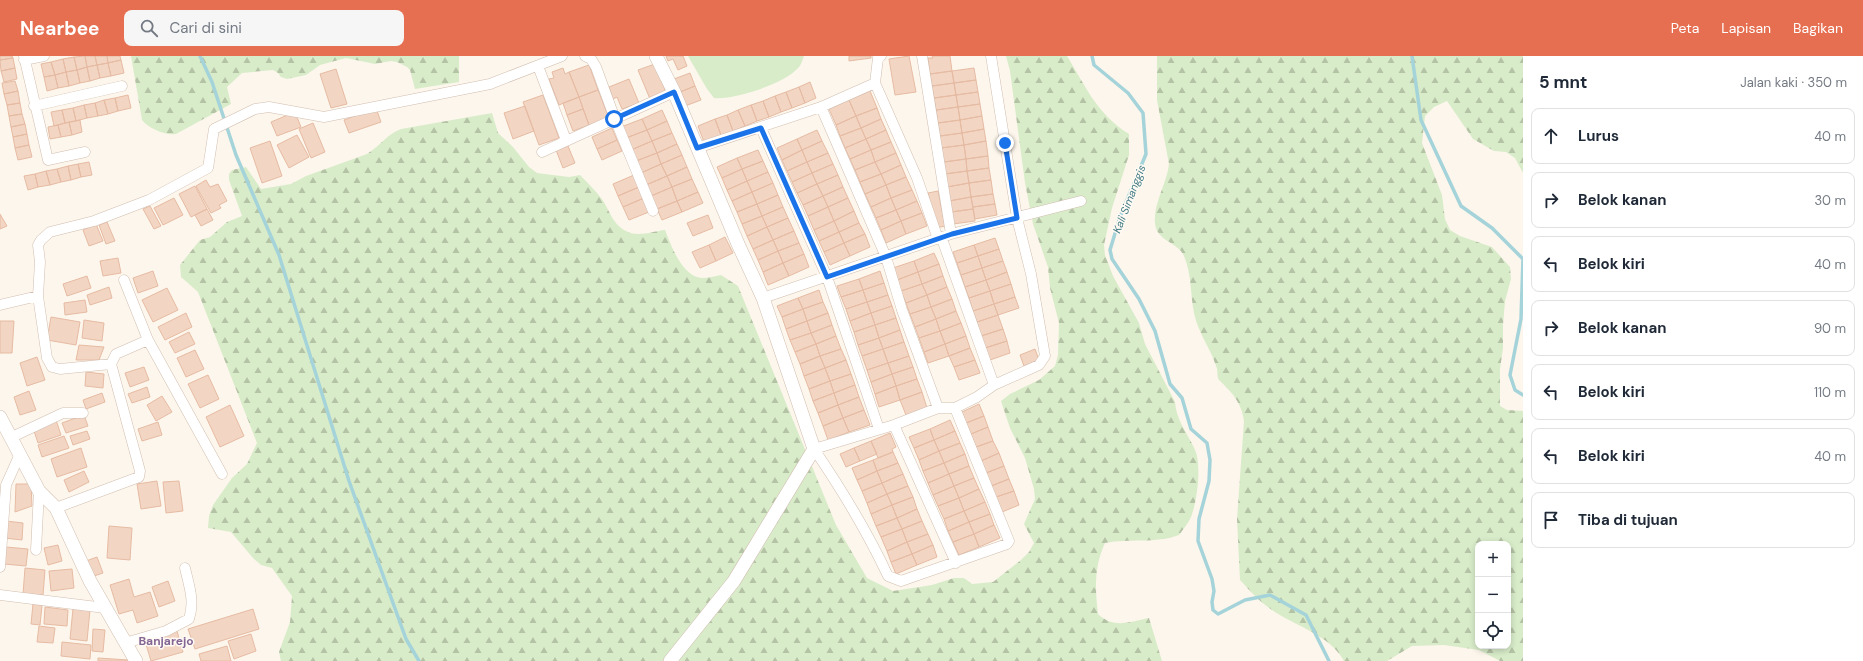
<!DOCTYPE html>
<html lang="id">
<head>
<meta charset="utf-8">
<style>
  body { margin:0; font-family:"DM Sans",sans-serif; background:#f6f6f7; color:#1f2937 }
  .controls { position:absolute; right:12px; bottom:12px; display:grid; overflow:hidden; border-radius:8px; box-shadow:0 2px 6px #0003 }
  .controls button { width:36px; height:36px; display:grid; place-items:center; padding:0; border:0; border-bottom:1px solid #e0e1e3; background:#fff; color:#1f2937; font:20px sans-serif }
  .stop { position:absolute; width:12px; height:12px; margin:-9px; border:3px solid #1a73e8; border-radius:50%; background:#fff }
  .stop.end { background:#1a73e8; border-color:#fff; box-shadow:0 1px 4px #0008 }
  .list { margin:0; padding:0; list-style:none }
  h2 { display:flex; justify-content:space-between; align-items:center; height:52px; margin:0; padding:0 16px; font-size:17px }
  h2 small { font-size:13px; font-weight:400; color:#747a83 }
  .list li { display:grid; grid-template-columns:26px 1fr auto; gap:12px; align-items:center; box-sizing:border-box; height:56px; margin:0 8px 8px; padding:0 8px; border:1px solid #e0e1e3; border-radius:8px }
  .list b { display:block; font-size:15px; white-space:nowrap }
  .list em { font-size:13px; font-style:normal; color:#747a83 }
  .icon { flex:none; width:22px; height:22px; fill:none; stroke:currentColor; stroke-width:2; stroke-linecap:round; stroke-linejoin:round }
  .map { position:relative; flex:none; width:1523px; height:605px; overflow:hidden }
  header { display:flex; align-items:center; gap:24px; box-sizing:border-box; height:56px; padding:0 20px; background:#e76f51; color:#fff }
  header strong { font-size:19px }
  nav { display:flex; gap:22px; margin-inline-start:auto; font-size:14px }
  .search { width:280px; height:36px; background:#f6f6f7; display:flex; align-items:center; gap:10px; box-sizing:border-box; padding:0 14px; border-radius:8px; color:#747a83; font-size:15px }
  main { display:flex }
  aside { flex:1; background:#fff }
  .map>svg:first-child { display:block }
  .forest { fill:url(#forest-firs); fill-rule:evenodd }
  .green { fill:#d8ecc9 }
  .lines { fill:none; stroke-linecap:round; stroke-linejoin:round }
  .stream { stroke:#a5d3da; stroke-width:3.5 }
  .building { fill:#f3d5c3; stroke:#e6bba3 }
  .minor-casing { stroke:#d1beb0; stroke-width:11 }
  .tertiary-casing { stroke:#d1beb0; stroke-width:14 }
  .minor { stroke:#fff; stroke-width:10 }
  .tertiary { stroke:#fff; stroke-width:13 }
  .route { stroke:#1a73e8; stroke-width:5 }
  .labels { text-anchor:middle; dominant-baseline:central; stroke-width:3; stroke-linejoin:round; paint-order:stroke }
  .water-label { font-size:11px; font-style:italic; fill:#437c86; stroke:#fffaf3 }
  .quarter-label { font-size:12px; font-weight:bold; fill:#846695; stroke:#fffaf3 }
</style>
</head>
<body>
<header>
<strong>Nearbee</strong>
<div class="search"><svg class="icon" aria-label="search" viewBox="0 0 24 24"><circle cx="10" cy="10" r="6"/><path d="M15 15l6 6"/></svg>Cari di sini</div>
<nav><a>Peta</a><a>Lapisan</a><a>Bagikan</a></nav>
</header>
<main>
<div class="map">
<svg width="1523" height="605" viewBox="0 0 1523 605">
  <defs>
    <pattern id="forest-firs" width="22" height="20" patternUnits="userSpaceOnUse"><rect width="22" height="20" fill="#d8ecc9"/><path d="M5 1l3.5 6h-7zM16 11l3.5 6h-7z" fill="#b4c2a5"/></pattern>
  </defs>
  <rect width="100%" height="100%" fill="#fdf6ec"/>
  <path class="forest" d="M131,0h328v26l-44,7 -5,-19 -3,-3 -10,-5 -6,-1 -16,3 -29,-6 -26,7 -14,10 -19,4 -6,-2 -3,-4 -5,-3 -31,3 -15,14 4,17 -55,30c-10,2 -28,-6 -34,-14z
    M1006,0h61c19,31 30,58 62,78v21l-17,53 -8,37 1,10 8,21 26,47 6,21 30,58c1,18 13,32 20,48 7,15 2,52 -4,67 -3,7 -8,12 -12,18 -24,9 -49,3 -74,8 -11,24 -10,45 -7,71 16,15 31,8 51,4l13,43h-881l-2,-9 11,-30 2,-26 -20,-28 -11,-3 -8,-7 -22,-26 -23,-4 1,-12 4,-11 19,-27 15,-14 10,-21 -59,-151 -17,-15 -1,-12 20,-25 10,-3 17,-15 15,-6 -13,-36v-6l3,-4 14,-3 15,22 30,-5 15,-8 61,-22c13,-8 20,-20 34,-25l91,-16 6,20 15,14 16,20 8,6 32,4 11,-2c7,7 15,15 21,23 9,12 11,27 27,34 10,5 27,-1 37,-2 6,15 17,47 37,48 6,0 13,-2 19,-3l17,11 98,239 31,53 26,13 39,-6 22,-7h10l8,6 21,-2 28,-22 8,-8 5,-9 -10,-19 11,-25 -1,-10 -9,-31 -15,-30 -9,-27 9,-7 29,-14 16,-14 3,-11 1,-32 -9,-35 -2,-21 -15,-43 -8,-41 -15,-112z
    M1157,0h366v117l-8,-15 -9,-6 -12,-1 -21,-12 -26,-38 -13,6 -9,9 -3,27 20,52 3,24 5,11 10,6 32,11 18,20 1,12 -6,22 -2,24v23l-3,21v37l7,4 16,1v250h-23l-21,-11 -35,-5 -32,1 -25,15h-43c-14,-26 -49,-35 -72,-51 -12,-8 -22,-19 -32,-30l-3,-61 7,-98c-2,-14 -8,-24 -18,-34 -2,-3 -7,-6 -8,-9 -1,-4 0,-9 -2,-12 -6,-19 -18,-33 -22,-53 -4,-19 -2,-38 -10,-57 -6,-14 -28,-15 -29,-33 -2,-19 12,-40 14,-59l-12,-64zM1478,488h30v102h-30z"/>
  <path class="green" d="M688,0h116c-2,5 -3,10 -7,13 -14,15 -63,31 -83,29l-7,-9z"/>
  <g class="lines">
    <path class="stream" d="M200,0l12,26 24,73 43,100 70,226 57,158 13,22
      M1092,0l2,9 34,28 15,20 3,41 -26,63 -10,33 2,9 27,40 16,32 15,53 12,14 9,31 16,14 3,17 -1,21 -10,38 -1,22 14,38 2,12 -2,11 1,8 5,4 27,-14 25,-5 36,20 23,46
      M1412,0l9,64 40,86 31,22 31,31 -2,60 -11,56 5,15 8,5"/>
  </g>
  <path class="building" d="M0,0h12l1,2 -13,2z
    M85,0l2,11 -10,3 -3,-13z
    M85,0h10l2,9 -10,2z
    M95,0h12l1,7 -11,2z
    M107,0h13l1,4 -13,3z
    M666,0h17l4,10 -9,4 -5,-11 -5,2z
    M849,0h22v2l-22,3z
    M909,0l7,36 -21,3 -6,-36z
    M932,0h18l2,15 -22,3 -2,-16h5z
    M74,1l3,13 -11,2 -3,-13z
    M13,2l2,10 -14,3 -1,-11z
    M63,3l3,13 -11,3 -4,-13z
    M121,4l3,13 -13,3 -3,-13z
    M51,6l4,13 -11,2 -3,-13z
    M108,7l3,13 -11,2 -3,-13z
    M655,8l11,28 -16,7 -12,-29z
    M97,9l3,13 -10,3 -3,-14z
    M589,9l9,25 -19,7 -10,-25z
    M87,11l3,14 -10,2 -3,-13z
    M15,12l2,11 -13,3 -3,-11z
    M563,12l2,6 4,-2 10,25 -20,8 -10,-26 5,-1 -2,-6z
    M974,12l2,12 -22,3 -2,-12z
    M336,13l11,35 -16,4 -11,-34z
    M77,14l3,13 -11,3 -3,-14z
    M952,15l2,12 -22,3 -2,-12z
    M66,16l3,14 -11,2 -3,-13z
    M690,17l5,13 -15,6 -6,-13z
    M55,19l3,13 -11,3 -3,-14z
    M629,23l10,24 -17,6 -5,-12 -4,2 -4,-12z
    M976,24l2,12 -22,3 -2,-12z
    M15,25l3,10 -14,3 -2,-11z
    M810,26l6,16 -11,5 -6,-16z
    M954,27l2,12 -22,3 -2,-12z
    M695,30l6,14 -16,6 -5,-14z
    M799,31l6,16 -13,5 -6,-16z
    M598,34l11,28 -20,7 -10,-28z
    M18,35l2,12 -13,2 -3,-11z
    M870,35l7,17 -21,8 -7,-16z
    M786,36l6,16 -11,4 -6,-16z
    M978,36l2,12 -22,3 -2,-12z
    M128,39l3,13 -13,3 -3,-13z
    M543,39l16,43 -20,7 -16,-43z
    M956,39l2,12 -22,3 -2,-12z
    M775,40l6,16 -12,5 -6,-16z
    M579,41l4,12 -16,6 -4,-12z
    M115,42l3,13 -10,3 -4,-14z
    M104,44l4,14 -10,2 -3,-13z
    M849,44l7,16 -20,9 -7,-16z
    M763,45l6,16 -12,4 -6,-16z
    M20,47l2,11 -13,2 -2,-11z
    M95,47l3,13 -11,2 -3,-13z
    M980,48l2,12 -22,4 -2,-13z
    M84,49l3,13 -11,3 -3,-13z
    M751,49l6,16 -12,5 -7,-16z
    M525,50l9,25 -21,8 -9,-26z
    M958,51l2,13 -22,3 -2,-13z
    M73,52l3,13 -11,2 -3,-13z
    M376,52l5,14 -32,11 -5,-13z
    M877,52l4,11 -20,9 -5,-12z
    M583,53l6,16 -16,6 -6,-16z
    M62,54l3,13 -11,3 -3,-14z
    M662,54l5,11 -20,9 -5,-11z
    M738,54l7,16 -12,5 -6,-16z
    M295,56l6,15 -24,9 -6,-14z
    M22,58l3,10 -14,3 -2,-11z
    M727,59l6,16 -12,4 -6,-16z
    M856,60l5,12 -21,8 -4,-11z
    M982,60l2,13 -22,4 -2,-13z
    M642,63l5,11 -21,8 -5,-11z
    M715,63l6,16 -17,7 -6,-16z
    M881,63l5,11 -20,9 -5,-11z
    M80,64l2,12 -10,3 -3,-13z
    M960,64l2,13 -22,3 -2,-13z
    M667,65l5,12 -20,8 -5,-11z
    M69,66l3,13 -11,2 -3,-12z
    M313,67l12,29 -14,6 -12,-29z
    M25,68l2,10 -14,3 -2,-10z
    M58,69l3,12 -11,2 -2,-12z
    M612,72l5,12 -20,9 -5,-12z
    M861,72l5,11 -21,9 -5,-12z
    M984,73l2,12 -22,4 -2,-12z
    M647,74l5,11 -21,9 -5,-12z
    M817,74l5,11 -20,9 -5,-11z
    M886,74l5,12 -20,8 -5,-11z
    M672,77l5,11 -20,9 -5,-12z
    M962,77l2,12 -23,3 -1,-12z
    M27,78l2,11 -14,3 -2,-11z
    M297,79l12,22 -20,11 -12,-23z
    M797,83l5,11 -20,10 -5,-12z
    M866,83l5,11 -21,9 -5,-11z
    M617,84l5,11 -20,9 -5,-11z
    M270,85l12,35 -20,7 -12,-35z
    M652,85l5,12 -21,8 -5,-11z
    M822,85l6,12 -21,9 -5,-12z
    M986,85l2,15 -22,3 -2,-14z
    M891,86l5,11 -21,9 -4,-12z
    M677,88l5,11 -21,9 -4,-11z
    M29,89l3,12 -14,3 -3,-12z
    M964,89l2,14 -22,3 -3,-14z
    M568,90l7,17 -12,5 -7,-18z
    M758,94l5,11 -21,8 -5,-11z
    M802,94l5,12 -20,9 -5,-11z
    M871,94l4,12 -20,8 -5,-11z
    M657,97l4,11 -20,9 -5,-12z
    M828,97l5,11 -21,9 -5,-11z
    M896,97l5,12 -20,9 -6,-12z
    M682,99l5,12 -20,9 -6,-12z
    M988,100l1,12 -22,3 -1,-12z
    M737,102l5,11 -20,9 -5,-11z
    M966,103l1,12 -22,3 -1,-12z
    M763,105l5,11 -21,9 -5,-12z
    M89,106l3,13 -11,2 -3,-13z
    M807,106l5,11 -20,9 -5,-11z
    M875,106l6,12 -21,8 -5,-12z
    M78,108l3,13 -10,3 -3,-14z
    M661,108l6,12 -21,9 -5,-12z
    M833,108l5,11 -21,9 -5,-11z
    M901,109l5,12 -20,8 -5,-11z
    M68,110l3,14 -10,2 -4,-13z
    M687,111l5,12 -20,8 -5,-11z
    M989,112l2,12 -22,3 -2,-12z
    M57,113l4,13 -11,3 -4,-14z
    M742,113l5,12 -20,9 -5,-12z
    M46,115l4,14 -12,2 -3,-13z
    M967,115l2,12 -22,4 -2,-13z
    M768,116l5,11 -21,9 -5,-11z
    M812,117l5,11 -20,9 -5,-11z
    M35,118l3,13 -10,3 -4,-14z
    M881,118l5,11 -21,9 -5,-12z
    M634,119l5,12 -21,9 -5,-12z
    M838,119l5,12 -20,9 -6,-12z
    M667,120l5,11 -21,9 -5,-11z
    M906,121l6,13 -21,8 -5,-13z
    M692,123l6,13 -21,9 -5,-14z
    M206,124l4,7 8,-3 9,17 -8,4 2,3 -10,5 -15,-27z
    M991,124l2,14 -22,3 -2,-14z
    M747,125l5,11 -20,9 -5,-11z
    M773,127l5,12 -21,9 -5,-12z
    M969,127l2,14 -22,4 -2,-14z
    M817,128l6,12 -20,9 -6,-12z
    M886,129l5,13 -20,9 -6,-13z
    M195,130l12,23 -16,8 -12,-23z
    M639,131l5,11 -21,9 -5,-11z
    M672,131l5,14 -20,8 -6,-13z
    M843,131l5,11 -20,9 -5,-11z
    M912,134l5,11 -21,9 -5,-12z
    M938,135l7,35 -9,2 -8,-35z
    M698,136l5,11 -21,9 -5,-11z
    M752,136l5,12 -20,8 -5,-11z
    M993,138l2,10 -22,3 -2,-10z
    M778,139l5,12 -21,9 -5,-12z
    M823,140l5,11 -20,9 -5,-11z
    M971,141l2,12 -22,3 -2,-11z
    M174,142l9,17 -20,10 -9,-17z
    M644,142l5,14 -20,8 -6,-13z
    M848,142l6,13 -20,10 -6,-14z
    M891,142l5,12 -20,8 -5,-11z
    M677,145l5,11 -20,8 -5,-11z
    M917,145l5,12 -21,8 -5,-11z
    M757,148l5,12 -20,8 -5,-12z
    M995,148l2,11 -22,4 -2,-12z
    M150,150l11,20 -7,3 -11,-20z
    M783,151l5,11 -21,9 -5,-11z
    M828,151l6,14 -20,9 -6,-14z
    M207,153l6,11 -12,6 -6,-11z
    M973,153l2,12 -22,3 -2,-12z
    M896,154l5,11 -20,9 -5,-12z
    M854,155l5,12 -20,9 -5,-11z
    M922,157l5,13 -21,8 -5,-13z
    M0,158l7,12 -7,3z
    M708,159l5,13 -20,8 -6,-13z
    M762,160l5,11 -20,9 -5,-12z
    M788,162l6,13 -21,9 -6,-13z
    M834,165l5,11 -20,9 -5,-11z
    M901,165l5,13 -20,9 -5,-13z
    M107,166l8,19 -9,3 -7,-19z
    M859,167l6,11 -21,9 -5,-11z
    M96,168l7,17 -14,5 -6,-16z
    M767,171l6,13 -20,9 -6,-13z
    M794,175l5,12 -21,8 -5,-11z
    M839,176l5,11 -20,9 -5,-11z
    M865,178l5,13 -20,9 -6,-13z
    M725,181l8,16 -17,8 -7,-16z
    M995,182l4,11 -21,7 -4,-11z
    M773,184l5,11 -20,9 -5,-11z
    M799,187l5,11 -21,9 -5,-12z
    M844,187l6,13 -20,9 -6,-13z
    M709,189l7,16 -16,7 -8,-16z
    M974,189l4,11 -21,7 -4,-11z
    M999,193l4,12 -21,7 -4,-12z
    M778,195l5,12 -20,9 -5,-12z
    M934,197l5,11 -21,8 -4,-11z
    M804,198l5,13 -20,9 -6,-13z
    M978,200l4,12 -21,7 -4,-12z
    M118,202l3,15 -18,3 -3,-15z
    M914,205l4,11 -21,8 -4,-12z
    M1003,205l4,11 -21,8 -4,-12z
    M783,207l6,13 -21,9 -5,-13z
    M939,208l4,12 -21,8 -4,-12z
    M982,212l4,12 -21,7 -4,-12z
    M153,215l5,15 -20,7 -5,-15z
    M880,215l4,12 -21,7 -4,-11z
    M918,216l4,12 -21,7 -4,-11z
    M1007,216l4,12 -21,7 -4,-11z
    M87,220l4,12 -24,8 -4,-12z
    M943,220l4,11 -20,8 -5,-11z
    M859,223l4,11 -22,7 -4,-11z
    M986,224l4,11 -21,7 -4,-11z
    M884,227l4,12 -21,7 -4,-12z
    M922,228l5,11 -21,8 -5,-12z
    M1011,228l4,13 -21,7 -4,-13z
    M109,231l3,11 -22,7 -3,-10z
    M947,231l5,12 -21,8 -4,-12z
    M167,232l11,22 -25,12 -11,-22z
    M819,234l4,12 -20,7 -5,-11z
    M863,234l4,12 -21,7 -5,-12z
    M990,235l4,13 -21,7 -4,-13z
    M888,239l4,11 -21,7 -4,-11z
    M927,239l4,12 -21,7 -4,-11z
    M1015,241l4,11 -21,7 -4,-11z
    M798,242l5,11 -21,8 -5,-11z
    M952,243l4,12 -20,8 -5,-12z
    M85,244l2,12 -22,3 -1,-12z
    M823,246l5,11 -21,8 -4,-12z
    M867,246l4,11 -21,8 -4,-12z
    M994,248l4,11 -21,7 -4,-11z
    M892,250l4,12 -21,7 -4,-12z
    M931,251l5,12 -21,8 -5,-13z
    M803,253l4,12 -21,8 -4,-12z
    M956,255l5,12 -21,8 -4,-12z
    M186,257l6,14 -27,13 -7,-13z
    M828,257l4,12 -21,8 -4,-12z
    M871,257l4,12 -21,7 -4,-11z
    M998,259l5,14 -22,7 -4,-14z
    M51,261l29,5 -4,23 -29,-5z
    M896,262l4,12 -21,8 -4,-13z
    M936,263l4,12 -21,7 -4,-11z
    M84,264l20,3 -2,18 -20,-3z
    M0,265h14l-2,32h-12z
    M807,265l4,12 -21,7 -4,-11z
    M961,267l5,13 -21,8 -5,-13z
    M832,269l4,11 -20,8 -5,-11z
    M875,269l4,13 -21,7 -4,-13z
    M1003,273l4,12 -22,7 -4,-12z
    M900,274l4,12 -21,7 -4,-11z
    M940,275l5,13 -21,8 -5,-14z
    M189,276l6,12 -20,9 -6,-11z
    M811,277l5,11 -21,8 -5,-12z
    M836,280l5,13 -21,7 -4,-12z
    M966,280l4,12 -21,8 -4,-12z
    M879,282l4,11 -21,7 -4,-11z
    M1007,285l3,12 -20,7 -5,-12z
    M904,286l5,14 -21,7 -5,-14z
    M816,288l4,12 -20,8 -5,-12z
    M945,288l4,12 -21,7 -4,-11z
    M79,289l25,2 -5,13h-23z
    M970,292l5,12 -21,7 -5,-11z
    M841,293l5,11 -21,8 -5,-12z
    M883,293l5,14 -21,7 -5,-14z
    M1035,293l4,11 -15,6 -4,-11z
    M195,294l9,19 -18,8 -9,-19z
    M820,300l5,12 -21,8 -4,-12z
    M909,300l4,11 -21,7 -4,-11z
    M37,301l8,23 -18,6 -7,-23z
    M846,304l5,14 -21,7 -5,-13z
    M975,304l5,13 -21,7 -5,-13z
    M888,307l4,11 -21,8 -4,-12z
    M144,311l5,13 -19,7 -5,-14z
    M913,311l4,12 -21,7 -4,-12z
    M825,312l5,13 -21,8 -5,-13z
    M86,316l18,2 -1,14 -18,-2z
    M851,318l4,11 -21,8 -4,-12z
    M892,318l4,12 -21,8 -4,-12z
    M208,319l11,24 -19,9 -12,-24z
    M917,323l5,13 -22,8 -4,-14z
    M830,325l4,12 -21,8 -4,-12z
    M855,329l4,12 -21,8 -4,-12z
    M896,330l4,14 -21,7 -4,-13z
    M147,331l3,10 -18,6 -4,-9z
    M29,335l7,19 -16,5 -6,-18z
    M922,336l5,16 -21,7 -6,-15z
    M102,337l3,9 -19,7 -3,-9z
    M834,337l4,12 -20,8 -5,-12z
    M162,340l10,16 -16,9 -9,-16z
    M859,341l5,13 -21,8 -5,-13z
    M979,348l5,12 -18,7 -4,-11z
    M230,349l14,31 -24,11 -14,-30z
    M838,349l5,13 -20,8 -5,-13z
    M864,354l6,15 -21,7 -6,-14z
    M84,359l4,11 -22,7 -4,-10z
    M984,360l4,11 -17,7 -5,-11z
    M843,362l6,14 -21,8 -5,-14z
    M56,364l5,15 -23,8 -5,-15z
    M950,364l5,11 -21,9 -4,-11z
    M158,366l4,13 -20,6 -4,-12z
    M988,371l5,14 -17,6 -5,-13z
    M930,373l4,11 -20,8 -5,-11z
    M87,375l3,8 -17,6 -3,-9z
    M955,375l5,12 -21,8 -5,-11z
    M890,377l6,14 -4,2 1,3 -15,6 -7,-17z
    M64,380l5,12 -27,9 -4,-12z
    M934,384l5,11 -20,9 -5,-12z
    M871,385l6,13 -17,7 -6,-13z
    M993,385l6,12 -18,8 -5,-14z
    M960,387l5,11 -21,9 -5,-12z
    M81,392l6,19 -30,10 -6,-18z
    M854,392l6,13 -14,6 -6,-13z
    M939,395l5,12 -21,8 -4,-11z
    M893,396l5,11 -21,8 -4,-11z
    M999,397l5,13 -18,7 -5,-12z
    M965,398l4,12 -20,8 -5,-11z
    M873,404l4,11 -20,9 -5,-12z
    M898,407l5,11 -21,9 -5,-12z
    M944,407l5,11 -21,9 -5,-12z
    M969,410l5,12 -20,8 -5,-12z
    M1004,410l5,13 -18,7 -5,-13z
    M84,415l5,11 -20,10 -5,-12z
    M877,415l5,12 -20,8 -5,-11z
    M903,418l5,12 -21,8 -5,-11z
    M949,418l5,12 -21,9 -5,-12z
    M974,422l5,11 -20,9 -5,-12z
    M1009,423l5,12 -18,6 -5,-11z
    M157,425l4,25 -20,3 -4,-25z
    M179,425l4,30 -17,2 -3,-31z
    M882,427l5,11 -20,9 -5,-12z
    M16,428h15l1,22 -17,6z
    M908,430l5,11 -21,8 -5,-11z
    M954,430l5,12 -21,8 -5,-11z
    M979,433l6,13 -21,9 -5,-13z
    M1014,435l5,14 -17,7 -6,-15z
    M887,438l5,11 -21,9 -4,-11z
    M913,441l4,12 -20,9 -5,-13z
    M959,442l5,13 -20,8 -6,-13z
    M985,446l5,12 -21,8 -5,-11z
    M892,449l5,13 -21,8 -5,-12z
    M917,453l5,12 -20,8 -5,-11z
    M964,455l5,11 -21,9 -4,-12z
    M990,458l4,11 -20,9 -5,-12z
    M897,462l5,11 -21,8 -5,-11z
    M6,465l17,2 -1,17 -18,-2z
    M922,465l6,13 -21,8 -5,-13z
    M969,466l5,12 -21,8 -5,-11z
    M994,469l6,13 -21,9 -5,-13z
    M109,470l23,2 -2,32 -23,-2z
    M902,473l5,13 -20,9 -6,-14z
    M928,478l5,11 -21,9 -5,-12z
    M974,478l5,13 -20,8 -6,-13z
    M907,486l5,12 -21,8 -4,-11z
    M58,489l4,16 -14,4 -4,-17z
    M933,489l4,12 -20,8 -5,-11z
    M6,491l22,2 -2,17 -22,-2z
    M912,498l5,11 -21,9 -5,-12z
    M97,501l6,16 -12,4 -5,-16z
    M25,512l20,2 -2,25 -20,-1z
    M72,513l2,19 -23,3 -2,-20z
    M129,523l5,18 16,-5 8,24 -21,7 -4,-13 -14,4 -9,-29z
    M168,525l7,20 -16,6 -7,-20z
    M33,548l9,1 -2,20 -9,-1z
    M45,551l23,3 -1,16 -23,-2z
    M73,553l17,1 -3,31 -17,-2z
    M253,553l6,20 -64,20 -7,-20z
    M39,570l16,2 -2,15 -16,-1z
    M93,573l12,1 -2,22 -11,-1z
    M177,575l6,21 -32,9 -6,-20z
    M251,578l5,17 -22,8 -6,-18z
    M62,586l29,3 -1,14 -29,-3z
    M227,590l4,15h-30l-2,-7z
    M98,602l31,2v1h-31z"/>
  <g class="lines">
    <g class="minor-casing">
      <path id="minor" d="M24,0l24,104 37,-8
        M585,0l6,3 5,8 19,52 38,92
        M922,0l29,178
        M24,4l20,-4
        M538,10l28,74
        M875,27l42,95 21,61
        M34,50l88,-20
        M821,51l65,150 16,53 36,98
        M761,72l66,149 52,152
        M697,92l124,-41 54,-24 3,-25 3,-2
        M542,96l132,-60
        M942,183l52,146
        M124,224l24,60
        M38,240l9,62 5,9 8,2 51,-5
        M763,242l188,-64 130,-33
        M0,249l38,-9 2,-34 -2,-17 3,-5 9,-8 44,-11 55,-21 59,-32 6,-39 41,-20 14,-2 55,10 166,-33 72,-28
        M955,352l54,133 -2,3 -106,37 -13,-5c-21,-45 -46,-86 -74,-127l80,-24 44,-17h17l22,-11 17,-12 45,-20 6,-9 -14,-82 -14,-56 -26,-162
        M894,369l62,138
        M12,381l51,-24h20
        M56,452l83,-31 1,-6 -29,-107 5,-10 32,-14 74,134
        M36,494l3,-59
        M0,511l6,-82 14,-31
        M0,539l105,13
        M125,587l41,-12 23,-12c6,-18 0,-33 -4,-51"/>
    </g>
    <g class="tertiary-casing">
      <path id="tertiary" d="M656,0l18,36 64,152 25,54 51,151 -80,132 -64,80
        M0,361l39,74 17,17 34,73 46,80"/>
    </g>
    <use href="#minor" class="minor"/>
    <use href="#tertiary" class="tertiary"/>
  </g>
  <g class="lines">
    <path class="route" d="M614,63l60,-27 23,56 64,-20 66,149 125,-43 65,-16 -12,-75"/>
  </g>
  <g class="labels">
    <g class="water-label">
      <text transform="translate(1129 143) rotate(-69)">Kali Simanggis</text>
    </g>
    <g class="quarter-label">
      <text x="166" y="585">Banjarejo</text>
    </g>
  </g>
</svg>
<div class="controls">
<button>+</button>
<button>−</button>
<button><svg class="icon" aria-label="locate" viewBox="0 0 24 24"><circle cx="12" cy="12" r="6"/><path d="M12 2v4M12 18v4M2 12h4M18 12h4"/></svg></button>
</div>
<div class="stop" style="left:614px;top:63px"></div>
<div class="stop end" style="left:1005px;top:87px"></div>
</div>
<aside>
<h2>5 mnt<small>Jalan kaki · 350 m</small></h2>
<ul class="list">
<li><svg class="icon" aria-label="ahead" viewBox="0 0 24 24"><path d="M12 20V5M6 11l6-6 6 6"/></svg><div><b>Lurus</b></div><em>40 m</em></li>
<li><svg class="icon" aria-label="right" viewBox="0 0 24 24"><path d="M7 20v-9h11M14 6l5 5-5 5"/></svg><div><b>Belok kanan</b></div><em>30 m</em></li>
<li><svg class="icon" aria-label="left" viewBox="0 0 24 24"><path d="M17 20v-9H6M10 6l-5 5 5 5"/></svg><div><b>Belok kiri</b></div><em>40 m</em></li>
<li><svg class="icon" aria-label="right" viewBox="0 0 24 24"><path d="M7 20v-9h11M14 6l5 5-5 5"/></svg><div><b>Belok kanan</b></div><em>90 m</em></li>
<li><svg class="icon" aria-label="left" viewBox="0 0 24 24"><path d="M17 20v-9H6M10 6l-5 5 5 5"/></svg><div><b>Belok kiri</b></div><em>110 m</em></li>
<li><svg class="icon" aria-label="left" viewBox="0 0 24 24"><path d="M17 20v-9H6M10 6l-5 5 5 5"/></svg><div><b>Belok kiri</b></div><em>40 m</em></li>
<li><svg class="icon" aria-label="arrive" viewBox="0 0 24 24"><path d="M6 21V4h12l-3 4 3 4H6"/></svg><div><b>Tiba di tujuan</b></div></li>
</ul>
</aside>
</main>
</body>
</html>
